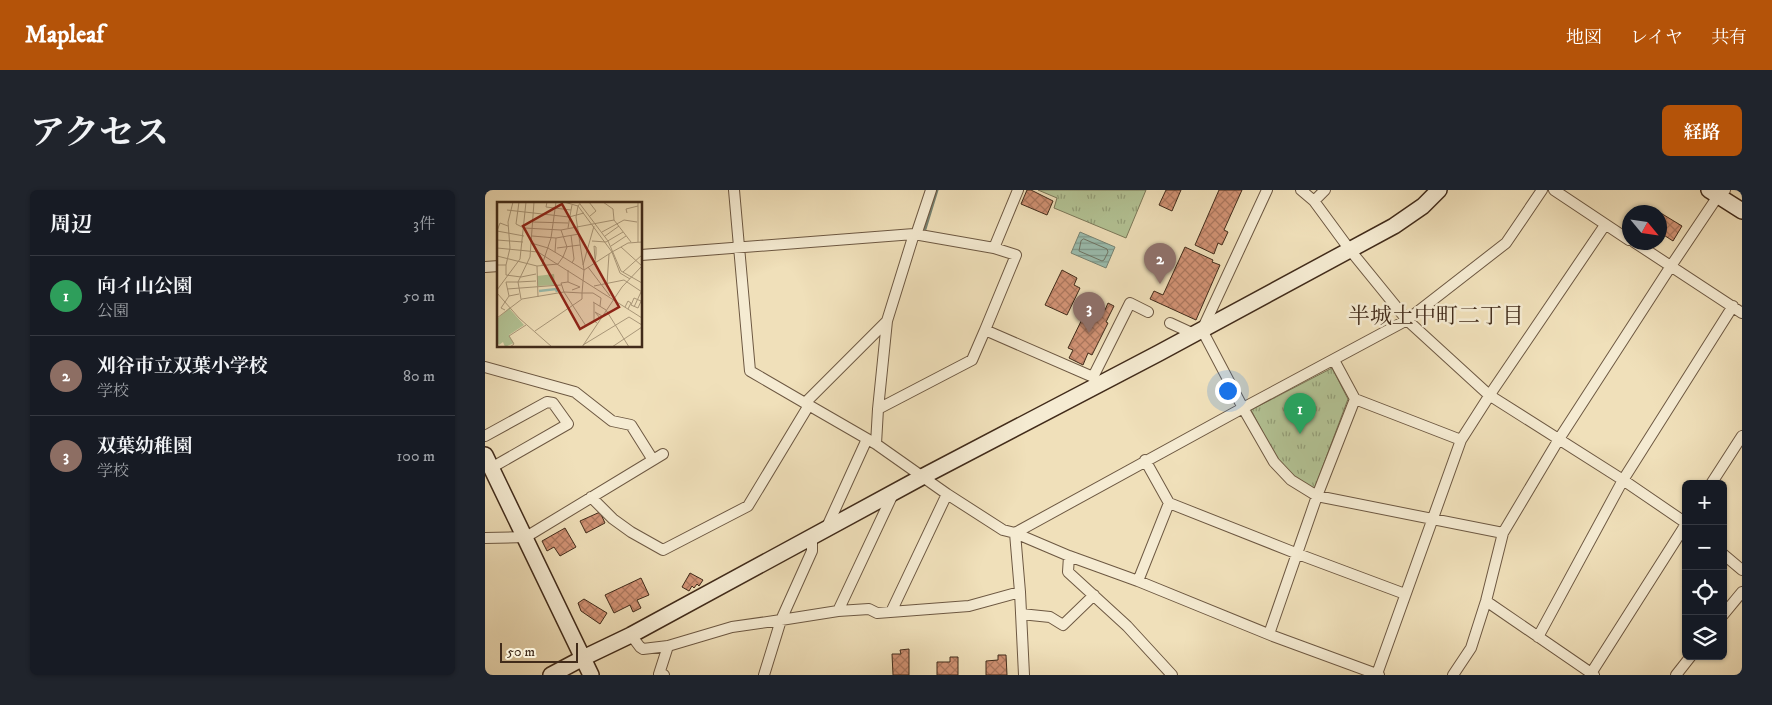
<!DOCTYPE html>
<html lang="ja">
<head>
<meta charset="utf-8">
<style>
  body { margin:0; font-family:"IM FELL DW Pica","Noto Serif JP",serif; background:#20242c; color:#f1f3f6 }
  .controls { position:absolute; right:15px; bottom:15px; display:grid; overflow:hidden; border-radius:8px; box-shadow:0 1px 4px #0004 }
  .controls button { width:45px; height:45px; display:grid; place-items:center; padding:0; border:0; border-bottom:1px solid #363941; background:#171b24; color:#f1f3f6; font:25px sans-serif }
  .compass { position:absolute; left:1137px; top:15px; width:45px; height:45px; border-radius:50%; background:#171b24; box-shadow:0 1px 4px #0004; rotate:119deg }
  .scale { position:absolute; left:15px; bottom:12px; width:78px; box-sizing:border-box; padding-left:5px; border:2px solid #412b1a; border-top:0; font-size:14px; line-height:18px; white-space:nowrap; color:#412b1a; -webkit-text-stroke:4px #f5ebd2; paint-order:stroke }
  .you { position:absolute; left:742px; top:200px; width:18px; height:18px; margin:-12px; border:4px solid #fff; border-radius:50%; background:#1a73e8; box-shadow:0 0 0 8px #1a73e833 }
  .badge { display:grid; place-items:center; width:32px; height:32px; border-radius:50%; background:#b45309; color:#fff; font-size:16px; font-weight:700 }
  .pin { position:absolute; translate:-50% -41px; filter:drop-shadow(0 1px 2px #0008) }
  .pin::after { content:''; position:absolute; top:26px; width:18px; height:15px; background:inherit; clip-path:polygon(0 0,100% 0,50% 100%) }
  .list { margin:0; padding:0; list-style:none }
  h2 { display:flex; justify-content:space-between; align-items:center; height:65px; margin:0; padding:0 20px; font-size:21px }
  h2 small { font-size:16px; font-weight:400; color:#9ea1a6 }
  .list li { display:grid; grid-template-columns:32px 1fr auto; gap:15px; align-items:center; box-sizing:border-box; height:80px; padding:0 20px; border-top:1px solid #363941 }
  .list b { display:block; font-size:19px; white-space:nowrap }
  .list p { margin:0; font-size:16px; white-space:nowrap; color:#9ea1a6 }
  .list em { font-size:16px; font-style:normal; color:#9ea1a6 }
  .icon { flex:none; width:28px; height:28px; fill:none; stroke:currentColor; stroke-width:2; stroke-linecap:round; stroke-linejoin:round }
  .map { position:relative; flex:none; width:1257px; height:485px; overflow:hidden; border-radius:8px }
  header { display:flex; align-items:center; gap:30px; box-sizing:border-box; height:70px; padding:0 25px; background:#b45309; color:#fff }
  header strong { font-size:24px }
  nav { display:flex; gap:28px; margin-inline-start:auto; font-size:18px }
  .intro { display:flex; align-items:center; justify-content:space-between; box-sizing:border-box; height:120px; padding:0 30px }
  h1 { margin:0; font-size:35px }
  .button { padding:12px 22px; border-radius:8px; background:#b45309; color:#fff; font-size:18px; font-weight:700 }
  main { display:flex; gap:30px; padding:0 30px }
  aside { flex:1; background:#171b24; border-radius:8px; box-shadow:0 1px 4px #0004 }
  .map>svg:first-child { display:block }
  .grass { fill:url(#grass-tufts); stroke:#7a7758 }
  .water { fill:url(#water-rules); stroke:#768373 }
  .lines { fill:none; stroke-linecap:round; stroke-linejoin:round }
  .shore { stroke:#6e7464; stroke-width:1 }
  .stream { stroke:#768373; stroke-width:3 }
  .building { fill:url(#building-cross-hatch); stroke:#412b1a }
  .street-casing { stroke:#6d5842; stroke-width:12 }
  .secondary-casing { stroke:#412b1a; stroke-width:18 }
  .street { stroke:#f5ebd2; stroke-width:10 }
  .secondary { stroke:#f5ebd2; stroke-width:15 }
  .labels { text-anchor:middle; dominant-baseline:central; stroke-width:5; stroke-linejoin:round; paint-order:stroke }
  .neighbourhood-label { font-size:22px; fill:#412b1a; stroke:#f5ebd2 }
  .inset-river { fill:none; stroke:#9abdaf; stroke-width:2.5 }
  .inset-road { fill:none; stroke:#aa987a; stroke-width:1 }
  .view { fill:#8f2418; fill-opacity:0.15; stroke:#8f2418; stroke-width:2.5 }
  .inset-edge { fill:none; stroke:#412b1a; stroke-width:2.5 }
</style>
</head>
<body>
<header>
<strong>Mapleaf</strong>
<nav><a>地図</a><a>レイヤ</a><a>共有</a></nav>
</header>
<div class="intro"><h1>アクセス</h1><a class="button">経路</a></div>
<main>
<aside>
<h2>周辺<small>3件</small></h2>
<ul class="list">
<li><span class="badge" style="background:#2e9e5b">1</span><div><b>向イ山公園</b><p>公園</p></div><em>50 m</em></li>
<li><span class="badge" style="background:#8d6e63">2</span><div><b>刈谷市立双葉小学校</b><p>学校</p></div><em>80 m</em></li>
<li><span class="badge" style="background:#8d6e63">3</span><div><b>双葉幼稚園</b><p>学校</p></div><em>100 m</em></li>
</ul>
</aside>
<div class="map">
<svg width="1257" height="485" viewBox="0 0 1257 485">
  <defs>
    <pattern id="grass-tufts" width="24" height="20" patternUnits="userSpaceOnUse" patternTransform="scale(1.25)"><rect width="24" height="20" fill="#b3c395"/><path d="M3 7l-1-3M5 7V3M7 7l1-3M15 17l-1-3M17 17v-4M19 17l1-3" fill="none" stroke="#939f79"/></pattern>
    <pattern id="water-rules" width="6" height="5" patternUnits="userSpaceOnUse" patternTransform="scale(1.25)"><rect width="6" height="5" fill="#9abdaf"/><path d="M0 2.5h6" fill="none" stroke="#7f9a8e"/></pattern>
    <pattern id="building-cross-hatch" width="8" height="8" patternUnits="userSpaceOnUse" patternTransform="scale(1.25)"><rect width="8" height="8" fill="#d19274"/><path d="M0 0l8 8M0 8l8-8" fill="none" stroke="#ab775e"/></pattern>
  </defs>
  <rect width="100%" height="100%" fill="#f0e0ba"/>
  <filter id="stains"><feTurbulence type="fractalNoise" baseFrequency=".004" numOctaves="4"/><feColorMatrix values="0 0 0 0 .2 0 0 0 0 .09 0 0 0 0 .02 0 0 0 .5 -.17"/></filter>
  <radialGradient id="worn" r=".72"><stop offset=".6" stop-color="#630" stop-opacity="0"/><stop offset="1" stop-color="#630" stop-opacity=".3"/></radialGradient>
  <path class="grass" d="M553,0h108l-20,48 -72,-30 3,-10z
    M847,178l16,31 -34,91 -21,-14 -16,-17 -26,-49z"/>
  <path class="water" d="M595,42l35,15 -9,21 -35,-15z"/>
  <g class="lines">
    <path class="shore" d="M599,49l23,10 1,3 -4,8 -2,1 -23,-10 2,-10z"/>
    <path class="stream" d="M440,39l12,-39"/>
  </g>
  <path class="building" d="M542,0h4l22,11 -6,14 -26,-11z
    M681,0h15l-9,21 -13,-6z
    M734,0h23l-18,40 4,2 -6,13 -4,-2 -4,11 -19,-9z
    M1174,22l23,14 -9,15 -14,-9z
    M700,57l28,13 -1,2 8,3 -24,55 -46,-21 4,-8 9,4z
    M577,80l15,8 -3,7 6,3 -13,27 -22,-10z
    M623,113l6,3 -8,16 2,1 -16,32 -4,-2 -5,12 -14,-7 4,-8 -5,-2 18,-37 2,1 4,-8 13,6z
    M115,322l5,11 -19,10 -6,-12z
    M80,338l11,19 -16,9 -6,-9 -7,4 -5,-10z
    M205,383l13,7 -4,6 -2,-2 -3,4 -2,-2 -3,5 -7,-4z
    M156,388l8,17 -12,5 4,8 -8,4 -3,-7 -16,8 -9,-18z
    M99,409l23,14 -7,11 -19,-13 -3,-8z
    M424,459v26h-16l-1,-21h9l-1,-4z
    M513,465h8l1,20h-21v-14l12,-1z
    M465,467h8v18h-21v-13h13z"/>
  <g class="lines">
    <g class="street-casing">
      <path id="street" d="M249,0l16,181 55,32 82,-82 27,-87
        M816,0l13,11 36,49 57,70 82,75 134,85 63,43
        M1069,0l75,50
        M829,11l11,-11
        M431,45l15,-45
        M1149,52l108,71
        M509,58l24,-58
        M156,65l273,-21 80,14 22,7 -31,75 108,47 4,8
        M0,77l14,-1
        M402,131l-9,88 94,-49 13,-30
        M685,133l24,11
        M849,170l21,39 106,41 32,-50 112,-165
        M0,177l90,25 37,29 19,4 22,35
        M608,187l37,-74 18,9
        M320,213l71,41 71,50 56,36 12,3 228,-125 -41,-78 65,-140
        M0,246l62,-34 6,1 15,21 -77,44
        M391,254l2,-35
        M660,270l24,43 129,51 107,40
        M1226,294l31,-48
        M106,307l22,22 18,13 32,18 85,-44 61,-101
        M341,339l41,-90
        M1018,343l-186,-37 -26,-16 -17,-18 -31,-54 164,-88 99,-77 36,-53
        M0,348l41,-1 137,-83
        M1238,364l19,16
        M584,366l-1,16 59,54 45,49
        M653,391l31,-78
        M1001,411l108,74
        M407,420l55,-116
        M353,421l55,-117
        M536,424l29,3 13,8 31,-30
        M1238,425l19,-23
        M784,444l48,-138 38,-97
        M146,445l9,12 3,2 25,-3 64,-19 49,-7 57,-9 31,-2 8,4 92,-7 51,-14
        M1053,447l85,-157 110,-174
        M892,484l84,-234
        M179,485l-5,-1 9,-28
        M279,485l17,-55 31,-69v-14
        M539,485l-4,-83 -5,-59 54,23 69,25 135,55 106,39
        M968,485l18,-27 15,-47 17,-68 56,-94 112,-173 47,-70 7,-6
        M1105,485l96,-151
        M1191,485l15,-19"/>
    </g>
    <g class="secondary-casing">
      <path id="secondary" d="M1224,0l33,21
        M0,265l106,220
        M66,485l32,-17 48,-23 291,-158 237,-124 235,-127 29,-20 16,-16"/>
    </g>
    <use href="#street" class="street"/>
    <use href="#secondary" class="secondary"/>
  </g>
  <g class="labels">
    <g class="neighbourhood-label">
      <text x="951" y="126">半城土中町二丁目</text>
    </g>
  </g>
  <g transform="translate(12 12)">
    <rect width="145" height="145" fill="#f0e0ba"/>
    <path d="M57,72l1,11 -17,1 -1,-10zM12,106l15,17 -15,10 5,8 -9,4 -2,-5 -4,3 -2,-3v-23z" fill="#b3c395"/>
    <path class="inset-river" d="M42,89l17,-2 1,3"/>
    <path class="inset-road" d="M22,0l-3,22 8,4 37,2 53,-10M50,0l-1,5 25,3 1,-5M67,0l14,4 34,46 -28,18 -8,-53 2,-11 3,-4M92,0l7,9 -6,5M106,0l10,7 1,11 17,22M141,0v40M83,2l28,37 13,30 21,12M10,8l62,7 15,-4M130,11l-1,-4 12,-3M36,20l35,1M71,26l3,-18M0,29l27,5M0,29l3,-8 8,3M105,30l22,-12 13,2M74,33l3,24 -2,4M35,34l24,2 -1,14M108,34l14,-10M59,36l23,-4M0,38l26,2M95,39l14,1 17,-10M34,41l3,-41M114,44l15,-10M124,45l7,-4 14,-1M0,46l41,4 104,66M60,46l23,-3M0,54l40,10M98,60l1,-8v-7l-2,-1 1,13M0,63h9v10l15,2 15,-3M9,63l4,-17 -2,-26 5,-20M45,63l9,-27 5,-36M86,63l11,-39M91,65l22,29M71,68v12l-7,1 3,9 22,34 8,-5 3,2M126,70l19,-17M133,77l-10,-6 -8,-21 9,-5 21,19M39,79l-18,1 12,-25 1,-14 17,5 15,9 4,-10 -6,-17M9,80h12l3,17M9,80l3,14 10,-2M71,80l12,5 -8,3M110,82l2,-30M97,84l30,-6 18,12M10,87l54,-4M0,88l23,-31 6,-57M0,91l22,25 33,29M85,91h11l8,5 -1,8M41,95l-1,-31 21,-2 5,-7 21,13 -2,23M144,99l-7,-3 -3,7 7,3 4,-9M96,100l13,8 23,37M128,105l3,-6 3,2 -3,6M137,105l7,-15M8,108l-4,-2 8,-12M0,116l25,-19 42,-7M103,116l-5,-6 7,4M97,119v-18M38,129l47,-32v-6l-18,-1M86,143l46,-28 13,8M13,145l4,-3 -5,-8 17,-11M85,145l40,-60 20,-21M115,145l30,-20"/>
    <path class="view" d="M65,2l57,103 -39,22 -57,-103z"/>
    <rect width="145" height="145" class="inset-edge"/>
  </g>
  <rect width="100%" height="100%" filter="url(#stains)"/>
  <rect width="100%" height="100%" fill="url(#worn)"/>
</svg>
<div class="controls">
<button>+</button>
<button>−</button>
<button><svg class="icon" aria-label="locate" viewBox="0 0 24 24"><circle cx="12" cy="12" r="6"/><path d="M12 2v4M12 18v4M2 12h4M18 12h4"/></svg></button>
<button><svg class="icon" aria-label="layers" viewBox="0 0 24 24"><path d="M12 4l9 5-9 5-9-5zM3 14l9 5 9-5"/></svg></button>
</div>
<svg class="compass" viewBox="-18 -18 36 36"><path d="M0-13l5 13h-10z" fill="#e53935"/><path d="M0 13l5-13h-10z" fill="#9ea1a6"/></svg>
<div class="scale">50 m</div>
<div class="you"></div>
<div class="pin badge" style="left:815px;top:244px;background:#2e9e5b">1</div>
<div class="pin badge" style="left:675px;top:94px;background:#8d6e63">2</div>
<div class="pin badge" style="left:604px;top:143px;background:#8d6e63">3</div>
</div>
</main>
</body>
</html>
